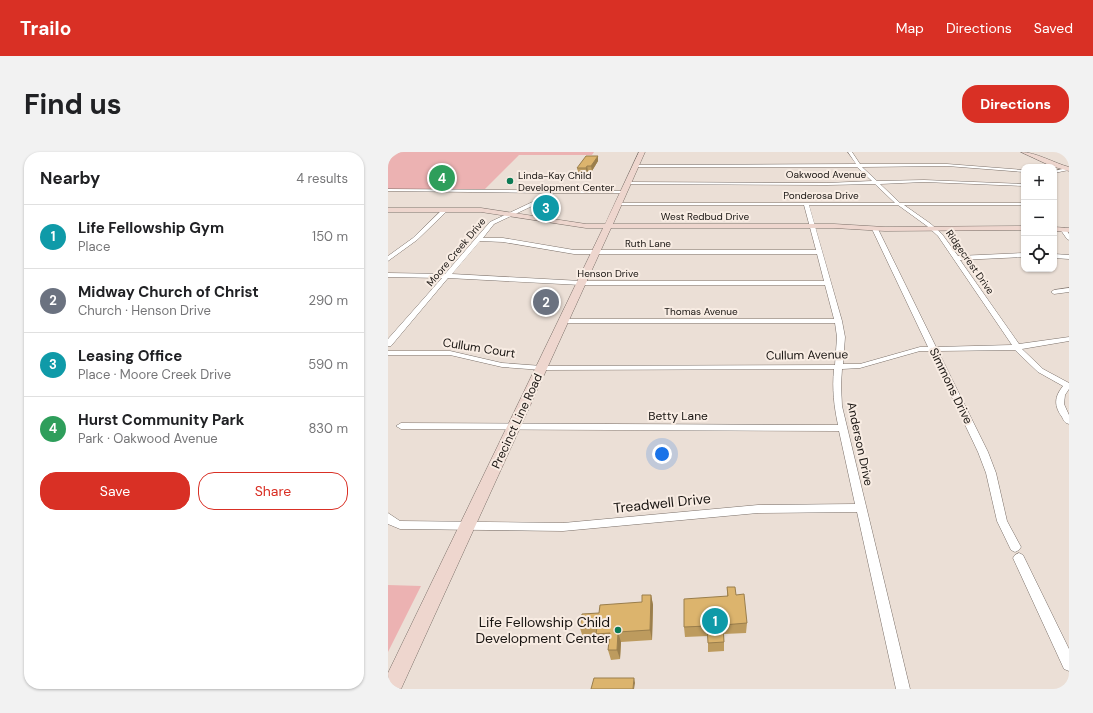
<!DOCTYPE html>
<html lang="en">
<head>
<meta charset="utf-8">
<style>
  body { margin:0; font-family:"DM Sans",sans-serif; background:#f2f2f2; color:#202124 }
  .controls { position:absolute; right:12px; top:12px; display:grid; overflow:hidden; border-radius:8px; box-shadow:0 1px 3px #0004 }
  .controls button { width:36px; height:36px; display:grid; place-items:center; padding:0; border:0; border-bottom:1px solid #e0e0e0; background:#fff; color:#202124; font:20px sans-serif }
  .you { position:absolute; left:274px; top:302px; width:14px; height:14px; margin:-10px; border:3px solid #fff; border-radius:50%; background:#1a73e8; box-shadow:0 0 0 6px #1a73e833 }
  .badge { display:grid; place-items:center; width:26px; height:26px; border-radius:50%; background:#d93025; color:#fff; font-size:13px; font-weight:700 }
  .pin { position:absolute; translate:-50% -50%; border:2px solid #fff; box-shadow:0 1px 4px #0006 }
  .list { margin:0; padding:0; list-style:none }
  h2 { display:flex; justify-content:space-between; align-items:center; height:52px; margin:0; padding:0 16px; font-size:17px }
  h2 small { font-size:13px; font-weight:400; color:#757577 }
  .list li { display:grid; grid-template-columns:26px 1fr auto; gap:12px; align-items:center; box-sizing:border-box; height:64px; padding:0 16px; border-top:1px solid #e0e0e0 }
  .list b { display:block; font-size:15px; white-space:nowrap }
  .list p { margin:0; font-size:13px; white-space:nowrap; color:#757577 }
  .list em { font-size:13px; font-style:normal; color:#757577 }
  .actions { display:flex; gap:8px; padding:12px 16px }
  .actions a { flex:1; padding:9px 0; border:1px solid #d93025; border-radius:16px; text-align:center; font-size:14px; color:#d93025 }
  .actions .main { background:#d93025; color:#fff }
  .icon { flex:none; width:22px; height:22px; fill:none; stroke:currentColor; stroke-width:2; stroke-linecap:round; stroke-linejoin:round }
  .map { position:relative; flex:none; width:681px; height:537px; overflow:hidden; border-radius:16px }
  header { display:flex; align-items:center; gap:24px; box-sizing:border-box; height:56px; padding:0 20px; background:#d93025; color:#fff }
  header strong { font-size:19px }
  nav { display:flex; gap:22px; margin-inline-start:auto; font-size:14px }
  .intro { display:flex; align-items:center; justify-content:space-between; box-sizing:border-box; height:96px; padding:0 24px }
  h1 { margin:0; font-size:28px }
  .button { padding:10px 18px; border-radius:16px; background:#d93025; color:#fff; font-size:14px; font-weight:700 }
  main { display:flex; gap:24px; padding:0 24px }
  aside { flex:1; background:#fff; border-radius:16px; box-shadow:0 1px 3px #0004 }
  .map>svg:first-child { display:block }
  .green { fill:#ecb2b2 }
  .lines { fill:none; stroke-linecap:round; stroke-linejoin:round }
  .street-casing { stroke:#7b7069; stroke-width:1 }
  .secondary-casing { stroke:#7b7069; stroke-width:1 }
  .street { fill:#fff; fill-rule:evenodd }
  .secondary { fill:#eed6ce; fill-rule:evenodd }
  .wall { fill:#bd9b5e }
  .shaded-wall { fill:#9a7e4c }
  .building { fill:#dcb46d; stroke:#9a7e4c }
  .poi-dot { fill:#0c7a55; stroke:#f8ece3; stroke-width:1.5 }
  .labels { text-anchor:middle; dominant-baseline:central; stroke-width:4; stroke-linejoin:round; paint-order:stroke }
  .far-street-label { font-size:10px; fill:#181411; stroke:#f8ece3 }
  .far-poi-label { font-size:10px; fill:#181411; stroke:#f8ece3; text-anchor:start }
  .street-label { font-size:12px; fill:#181411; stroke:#f8ece3 }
  .near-street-label { font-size:14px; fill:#181411; stroke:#f8ece3 }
  .near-poi-label { font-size:14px; fill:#181411; stroke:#f8ece3; text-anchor:end }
</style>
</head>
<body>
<header>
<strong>Trailo</strong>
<nav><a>Map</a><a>Directions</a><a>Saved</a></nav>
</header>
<div class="intro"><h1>Find us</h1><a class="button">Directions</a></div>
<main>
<aside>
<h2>Nearby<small>4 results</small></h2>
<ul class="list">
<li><span class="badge" style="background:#0f9aa8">1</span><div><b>Life Fellowship Gym</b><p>Place</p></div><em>150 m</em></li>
<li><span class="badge" style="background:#6b7280">2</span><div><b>Midway Church of Christ</b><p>Church · Henson Drive</p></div><em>290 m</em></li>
<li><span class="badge" style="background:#0f9aa8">3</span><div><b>Leasing Office</b><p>Place · Moore Creek Drive</p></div><em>590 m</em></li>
<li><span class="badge" style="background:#2e9e5b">4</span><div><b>Hurst Community Park</b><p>Park · Oakwood Avenue</p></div><em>830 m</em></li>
</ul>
<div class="actions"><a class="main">Save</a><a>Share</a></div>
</aside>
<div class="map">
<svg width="681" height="537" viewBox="0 0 681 537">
  <rect width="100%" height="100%" fill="#ebdfd6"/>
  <path class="green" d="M12,0h194l-2,3h-73l-34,34h-97v-29z
    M0,433l33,1 -33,66z"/>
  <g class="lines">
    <g class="street-casing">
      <path id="street" d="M460,0h4l8,12h87l77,6v2l-77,-6 -85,1 15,14 47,-1 100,4v2l-100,-4 -44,2 20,19h124v2h-120l27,19 11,10 16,22 66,-3v4l-64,3 59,84 50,-7v4l-47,8 21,20 26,14v6l-4,6 -1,9 5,11v9c-4,-1 -5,-3 -7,-7 -8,-11 -8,-20 1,-31l-25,-14 -23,-22 -77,1 50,101 8,21 11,48 14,26 -2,3 -4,2 -4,-2 -14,-29 -11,-48 -8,-21 -48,-101h-10l-60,17 -18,1 -1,16 1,21 68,283h-14l-39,-177 -99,1 -195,18 -163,-2 -12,-5v-11l12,8 163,2 195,-18 97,-1 -16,-73 -438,-2 -5,-3 5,-3 437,2c-4,-19 -6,-36 -4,-56l-292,1 -40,-3 -52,-12h-62v-4h62l52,12 40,3 293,-1 2,-28 -2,-14h-271l-4,-2 4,-2h270l-9,-34h-244l-133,-7 -57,68h-3v-7l54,-61 -54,-1v-4l57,1 45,-52 53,-25 5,-4 -160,-2v-2l236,2 2,1 -2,1h-71l-6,6 -53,25 -11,14h20l71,12h242l-12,-45h-186l-2,-1 2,-1h277l-20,-19 -48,1 -199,-1 -2,-1 2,-1 199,1 45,-2 -15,-14h-221l-2,-1 2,-1 220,-1zM421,53h89l29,21 11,10 74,109 -76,2 -58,-118 -3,-2 -3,2 56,118h-8l-60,17h-17l2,-27 -3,-16zM92,89l23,1 71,12h243l7,27h-243l-129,-7z
        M679,16l2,2 -15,3v-2z
        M55,57l5,1 -31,30 -29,21v-5l25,-18z
        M673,76h4l4,6v6l-2,-1 -7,-10z
        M666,102l15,1v4l-15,-1z
        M681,136v4l-15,2 -3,-2 3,-2z
        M631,401l4,2 46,94v22l-5,-2 -51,-111 2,-3z"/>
    </g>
    <g class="secondary-casing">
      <path id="secondary" d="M251,0h6l-32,72h221l51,3 139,-1v4l-139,1 -51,-3h-223l-210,461h-13v-16l215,-445h-17l-105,-16h-93v-4h93l105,16h19z
        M633,0c15,0 33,11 48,15v4l-18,-5z
        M666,75l15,1v4l-15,-1z"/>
    </g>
    <use href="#street" class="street"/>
    <use href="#secondary" class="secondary"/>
  </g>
  <path class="wall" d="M210,4v5l-6,10h-4l-2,2h-8l-1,-5z
    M339,435l9,8 11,28 -1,10 -22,1v17l-16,1v-16l-23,1 -1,-10 43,-31z
    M263,443l2,10 -1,35 -31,2 -1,17 -9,1 -3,-10 1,-7 -10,1 -2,-7 -14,1 -3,-10 19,-15 43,-11z"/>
  <path class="shaded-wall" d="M210,4v5l-6,10 -1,-5z
    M199,14l1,5 -2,2v-5z
    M263,443l2,10 -1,35 -2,-10z
    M230,480l3,10 -1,17 -3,-9z
    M246,526l1,5 -1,6h-1z"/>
  <path class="building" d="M198,4h12l-7,10h-4l-1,2h-9z
    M339,435h8l1,8 8,-1 3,29 -24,2 1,17 -16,1 -1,-17 -23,1v-28l44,-3z
    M254,443h9l-1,35 -32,2 -1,18h-9l2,-17 -14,1 1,-7 -17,1 2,-14 17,-1 1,-8 42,-3z
    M206,526h40l-1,11h-42z"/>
  <g class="poi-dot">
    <circle cx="122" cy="29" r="4"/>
    <circle cx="230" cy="478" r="4"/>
  </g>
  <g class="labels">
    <g class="far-street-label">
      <text x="438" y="22">Oakwood Avenue</text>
      <text x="433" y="43">Ponderosa Drive</text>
      <text x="317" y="64">West Redbud Drive</text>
      <text x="260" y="91">Ruth Lane</text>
      <text transform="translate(68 100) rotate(-50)">Moore Creek Drive</text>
      <text transform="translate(582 110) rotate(55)">Ridgecrest Drive</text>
      <text x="220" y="121">Henson Drive</text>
      <text x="313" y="159">Thomas Avenue</text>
    </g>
    <g class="far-poi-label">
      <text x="130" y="23">Linda-Kay Child<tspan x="130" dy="12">Development Center</tspan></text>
    </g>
    <g class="street-label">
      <text transform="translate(91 196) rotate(9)">Cullum Court</text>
      <text transform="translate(419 203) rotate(-1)">Cullum Avenue</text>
      <text transform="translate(563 234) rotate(64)">Simmons Drive</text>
      <text x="290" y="264">Betty Lane</text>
      <text transform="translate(129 269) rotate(-65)">Precinct Line Road</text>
      <text transform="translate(472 292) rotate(78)">Anderson Drive</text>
    </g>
    <g class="near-street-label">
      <text transform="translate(274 351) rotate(-6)">Treadwell Drive</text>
    </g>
    <g class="near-poi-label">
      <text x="222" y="470">Life Fellowship Child<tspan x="222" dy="16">Development Center</tspan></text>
    </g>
  </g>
</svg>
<div class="controls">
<button>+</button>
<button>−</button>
<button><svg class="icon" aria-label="locate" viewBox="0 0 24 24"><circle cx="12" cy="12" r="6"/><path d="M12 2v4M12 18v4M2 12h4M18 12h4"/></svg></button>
</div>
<div class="you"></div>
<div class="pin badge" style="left:327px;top:469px;background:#0f9aa8">1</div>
<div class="pin badge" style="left:158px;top:150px;background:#6b7280">2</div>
<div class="pin badge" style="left:158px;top:56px;background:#0f9aa8">3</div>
<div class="pin badge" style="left:54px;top:26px;background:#2e9e5b">4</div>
</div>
</main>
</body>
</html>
